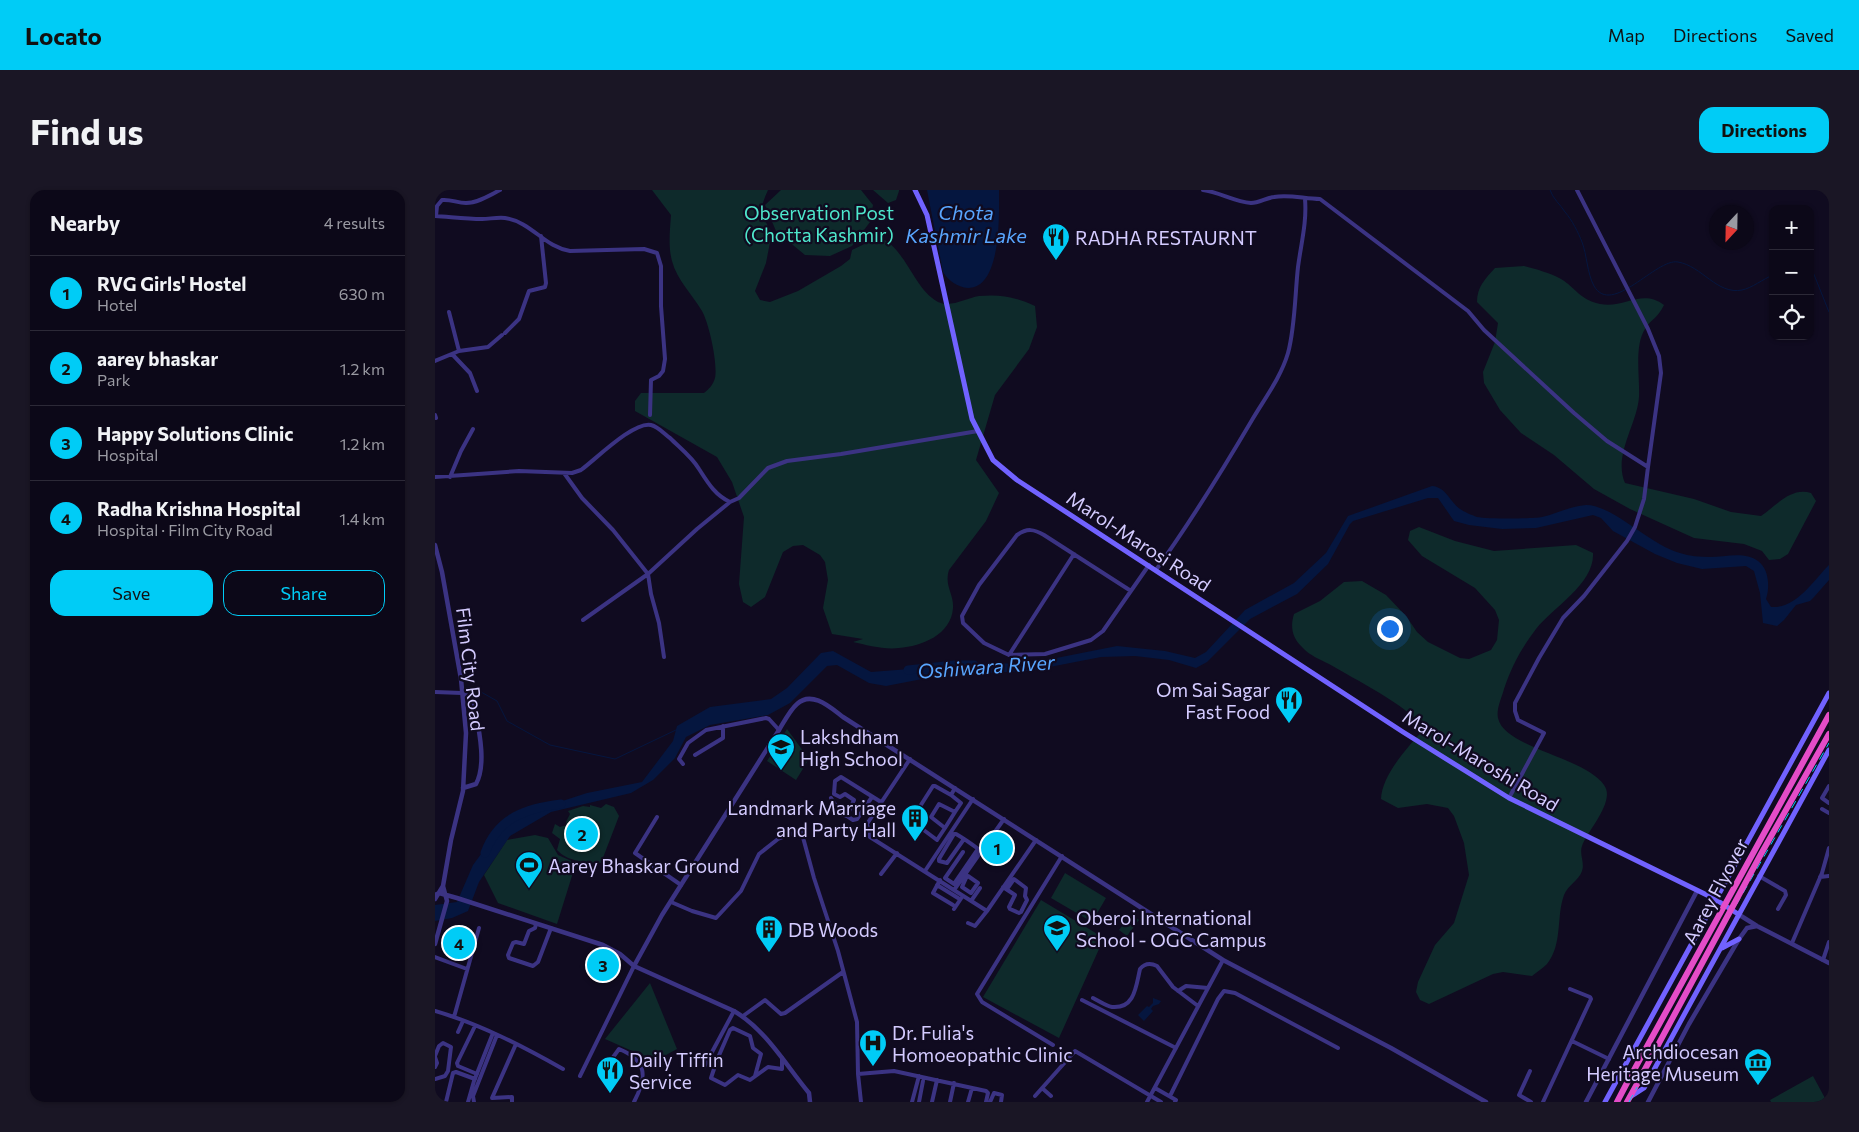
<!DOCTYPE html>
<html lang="en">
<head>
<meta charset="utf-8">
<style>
  body { margin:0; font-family:Commissioner,sans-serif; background:#1a1625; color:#f1f3f6 }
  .controls { position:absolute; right:15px; top:15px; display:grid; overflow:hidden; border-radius:10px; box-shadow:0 1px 4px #0004 }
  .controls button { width:45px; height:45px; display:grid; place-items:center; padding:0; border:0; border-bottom:1px solid #2c2937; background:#0c0818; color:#f1f3f6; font:25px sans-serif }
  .compass { position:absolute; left:1274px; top:15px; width:45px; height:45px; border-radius:50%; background:#0c0818; box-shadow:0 1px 4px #0004; rotate:202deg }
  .you { position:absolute; left:954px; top:438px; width:18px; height:18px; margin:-12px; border:4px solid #fff; border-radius:50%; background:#1a73e8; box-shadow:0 0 0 8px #1a73e833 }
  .badge { display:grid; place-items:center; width:32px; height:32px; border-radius:50%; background:#00ccf6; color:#111; font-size:16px; font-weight:700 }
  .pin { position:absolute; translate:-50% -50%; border:2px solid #fff; box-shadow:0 1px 5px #0006 }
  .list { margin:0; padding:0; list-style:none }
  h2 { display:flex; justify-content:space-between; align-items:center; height:65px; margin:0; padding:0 20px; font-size:21px }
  h2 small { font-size:16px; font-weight:400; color:#9a9aa2 }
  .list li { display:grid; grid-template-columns:32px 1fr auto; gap:15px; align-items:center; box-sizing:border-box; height:75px; padding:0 20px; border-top:1px solid #2c2937 }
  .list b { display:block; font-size:19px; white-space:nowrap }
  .list p { margin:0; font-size:16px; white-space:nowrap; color:#9a9aa2 }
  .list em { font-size:16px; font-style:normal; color:#9a9aa2 }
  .actions { display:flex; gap:10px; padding:15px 20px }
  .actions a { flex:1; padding:11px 0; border:1px solid #00ccf6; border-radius:15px; text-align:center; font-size:18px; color:#00ccf6 }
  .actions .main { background:#00ccf6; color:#111 }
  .icon { flex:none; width:28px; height:28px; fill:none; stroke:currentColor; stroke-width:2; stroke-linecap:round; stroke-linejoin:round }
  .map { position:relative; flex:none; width:1394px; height:912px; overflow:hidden; border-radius:15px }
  header { display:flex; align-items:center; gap:30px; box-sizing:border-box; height:70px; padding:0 25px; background:#00ccf6; color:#111 }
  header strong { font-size:24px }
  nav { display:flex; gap:28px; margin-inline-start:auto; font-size:18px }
  .intro { display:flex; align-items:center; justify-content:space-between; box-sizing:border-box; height:120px; padding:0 30px }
  h1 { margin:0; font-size:35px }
  .button { padding:12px 22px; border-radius:15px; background:#00ccf6; color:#111; font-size:18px; font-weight:700 }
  main { display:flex; gap:30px; padding:0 30px }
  aside { flex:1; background:#0c0818; border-radius:15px; box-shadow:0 1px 4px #0004 }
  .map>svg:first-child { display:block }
  .green { fill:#0e2a2b }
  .water { fill:#05163f }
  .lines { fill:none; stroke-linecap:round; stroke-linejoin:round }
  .stream { stroke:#05163f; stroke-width:1 }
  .river { stroke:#05163f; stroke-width:9 }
  .minor { stroke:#3b3383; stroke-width:4 }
  .tertiary { stroke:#3b3383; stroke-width:4.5 }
  .secondary { stroke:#7162ff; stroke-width:5 }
  .trunk { stroke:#e44cc8; stroke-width:6 }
  .rail { stroke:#00ccf6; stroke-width:1; stroke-dasharray:8 6; stroke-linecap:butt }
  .trunk-bridge { stroke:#e44cc8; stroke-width:6 }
  .labels { text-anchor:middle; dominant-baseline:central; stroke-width:4.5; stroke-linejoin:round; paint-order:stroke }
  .park-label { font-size:19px; fill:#4ee7cc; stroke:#100b20 }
  .poi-label { font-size:19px; fill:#d4cbff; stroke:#100b20; text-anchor:start }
  .street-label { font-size:19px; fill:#d4cbff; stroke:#100b20 }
  .water-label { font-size:20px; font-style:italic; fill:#59a6ff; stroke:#100b20 }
</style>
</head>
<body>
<header>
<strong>Locato</strong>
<nav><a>Map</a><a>Directions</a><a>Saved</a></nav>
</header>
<div class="intro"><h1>Find us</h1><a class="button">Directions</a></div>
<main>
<aside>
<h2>Nearby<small>4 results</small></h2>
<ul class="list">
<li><span class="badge">1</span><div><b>RVG Girls' Hostel</b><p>Hotel</p></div><em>630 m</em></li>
<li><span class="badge">2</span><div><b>aarey bhaskar</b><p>Park</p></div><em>1.2 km</em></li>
<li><span class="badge">3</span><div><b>Happy Solutions Clinic</b><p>Hospital</p></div><em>1.2 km</em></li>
<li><span class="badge">4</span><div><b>Radha Krishna Hospital</b><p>Hospital · Film City Road</p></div><em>1.4 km</em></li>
</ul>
<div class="actions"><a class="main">Save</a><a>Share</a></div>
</aside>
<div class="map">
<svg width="1394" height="912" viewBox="0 0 1394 912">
  <rect width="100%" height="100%" fill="#100b20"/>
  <path class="green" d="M217,0h116c-9,20 -8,24 4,42l-6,31 -11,28 5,9 10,2 28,-11 43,-25 9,-7 2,-9 27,-13c27,11 34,51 59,65 13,6 28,-4 41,-6 22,-2 36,1 56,10l2,21 -8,22 -34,46 -19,65 23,33 -13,28 -37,49c-5,16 5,24 4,38 -2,27 -31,38 -54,40 -15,2 -32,-3 -46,-6l10,-3 -31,-5 -9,-26 5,-28 -3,-18 -5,-7 -17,-10 -10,1 -10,6 -18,45 -14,10 -8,-5 -4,-18 5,-67 -12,-35 -15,-25 -82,-46v-10l6,-8h63c5,-4 9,-8 11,-15 3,-14 -6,-55 -13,-67 -10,-17 -25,-31 -30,-50 -4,-15 -2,-31 -1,-46z
    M346,0h80l12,15 -3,17 -18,24 -22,10 -25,-1 -29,-24 -11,-26z
    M438,0h26v1l-3,9 -8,3z
    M1089,76c12,3 26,7 37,13 16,10 18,20 39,25 24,5 42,-16 64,1 -6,13 -13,14 -19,24 -11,17 -5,48 -6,68 -2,28 -26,58 -14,86l69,16 37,13 30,4c16,-11 30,-29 50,-23l5,8 -28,53 -8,5 -11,1 -7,-9 -18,-7 -50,-6 -64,-29 -36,-20 -40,-34 -33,-22 -21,-23 -16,-27 -1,-11 12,-30 3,-19 -21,-21c0,-15 8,-23 18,-34z
    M984,337l36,14 39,10 82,-6 17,8c2,30 -39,54 -57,76 -15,20 -24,36 -32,60 -2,8 -8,20 -6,29 6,30 87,39 106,67 12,16 -16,45 -22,61 -3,8 3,17 0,25 -3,9 -14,14 -18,24 -8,22 -1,49 -17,69 -4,4 -10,8 -15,12l-29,-4 -10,2 -64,30 -9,-4 -4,-8 2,-10 17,-37 19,-22 15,-48 -5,-32 -10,-27 -6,-8 -21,-4 -29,4 -17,-9c1,-25 28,-53 44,-71 -20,-24 -69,-48 -96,-64 -8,-4 -20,-9 -26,-16 -11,-10 -13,-21 -9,-34l26,-13 24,-19 18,-1 24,14 20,21 11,16 11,10 32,16 9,1 22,-9 6,-10 2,-20 -4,-10 -20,-22 -53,-32 -14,-16 2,-9z
    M352,539l22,30 -13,21 -29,-19z
    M171,614l8,3 5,9 -18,47c-16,-1 -33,-1 -44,-13l3,-11 -8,-6 3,-9 5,3 7,-2 -1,-3 4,-8 -2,-3 15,-5 7,1v-2l11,3z
    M100,645l13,3 10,17 18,8 -19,61 -59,-21 -14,-28 23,-35z
    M630,683l41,25 -14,24 -41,-24z
    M606,710l63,38 -45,100 -76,-41z
    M696,724l8,6 -12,16 -8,-6z
    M215,793l27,66 -22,12 -50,-22z
    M1378,886l13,24 -4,2h-51l-1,-2z"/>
  <path class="water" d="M492,0h72c0,23 3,98 -31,98 -11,-1 -19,-7 -25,-16z
    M997,296c14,1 18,16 28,23 4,3 12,6 17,8 10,2 55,2 65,0 14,-3 29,-11 44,-12 27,0 64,40 94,48 9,3 20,4 30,4 15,0 35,-6 48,4 11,8 12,26 8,38l5,8c25,2 42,-26 58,-42v15l-15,17 -4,4 -14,4 -12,15 -7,6 -14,-3 -3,-30 -6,-22 -8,-5 -44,3 -25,-6 -22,-9 -42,-23 -12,-13 -8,-3 -57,13 -34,1 -33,-4 -15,-4 -16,-23h-10l-75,23 -3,3 -22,40 -31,30 -47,25 -43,43 -11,6 -27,-8 -34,-4 -34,1 -72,14 -86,4 -57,11 -17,-3 -32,-18 -10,1 -37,37 -22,12 -58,10 -24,12 -11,21 -22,22 -22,13 -80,19 -41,24 -31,46 -11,29 -16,7 -17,3v-16l22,-3 16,-37 28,-38 12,-10 74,-24 55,-11 31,-41 4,-15 33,-19 61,-8 16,-11 34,-35 12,-2 38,21 103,-8 57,-1 86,-17 48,5 30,7 11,-6 39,-42 49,-27 32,-30 22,-37z
    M718,808l8,3 -2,3 -6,2 -2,3 2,2 -9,10 -6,-6 9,-9 2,1 4,-4z"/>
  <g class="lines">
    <path class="stream" d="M1115,0c3,9 10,14 15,22 7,8 13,20 17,30 5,13 5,31 12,44 18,31 62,-28 84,-24 24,4 39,33 64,28 10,-2 21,-11 31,-15
      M1375,81l3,1 16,40
      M39,498l23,13 10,20 43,24 65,14 63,-30"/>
    <path class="river" d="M473,480l46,-5h20
      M50,663c13,-36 42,-45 76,-49"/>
    <path class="minor" d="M768,0c16,2 32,12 48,13 8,0 15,-5 23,-6 15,-3 31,2 46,2l148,112 16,19 90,83 33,28 41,26 -4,32 -9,28 -8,14 -43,55 -21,22 -24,40 -24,45v8l3,9 26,13 -35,65
      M1142,0l71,139 11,27 2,17 -13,94
      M0,26c16,1 31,3 47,3 7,0 16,-2 23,-1 27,4 39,29 65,33l74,-2 13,4 4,13v40l4,53 -2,12 -4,5 -8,4 -1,35
      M1,26l1,-10 5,-6c9,-1 15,3 24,3 12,0 24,-8 34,-13
      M14,122l10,39
      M70,143l14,-14 10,-28 16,-4 1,-4 -5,-47
      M17,164l18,19 7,18
      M0,171l24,-10 29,-4 14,-12
      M0,225l1,3
      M129,283l18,25 31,32 35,44 3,20 8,29 5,34
      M0,287l84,-6 53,2 9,-3c15,-11 53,-49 70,-45 8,2 13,9 19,13 10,10 22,19 29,31 9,14 16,26 31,33
      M15,287l11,-26 12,-22
      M721,380c35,-49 66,-99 96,-150 13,-22 29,-43 36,-67 7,-25 7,-59 10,-86 3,-23 9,-45 7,-68
      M696,401l-87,-56c-10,-6 -17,-7 -27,0l-38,50 -17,31 1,7 21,20 25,12 36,-1 46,-14 12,-9 46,-66
      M148,430l65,-46 49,-45 33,-27 9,-4 29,-30 19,-7 54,-7 137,-23
      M574,465l65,-101
      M0,502l27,1
      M260,565l28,-17v-12
      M475,569l-43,65 3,13 117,74 49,-71
      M248,574l-4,-5 9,-16 18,-13 60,-12 3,1 10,11
      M1394,596l-7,12 7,5
      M516,605l-16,-9h-2l-21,33 1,3 24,18 8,-12 -14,-11 8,-13 16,8 6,-9 -10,-8 4,-7
      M437,607l-15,22 -4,1 -6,-4 7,-16 -9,-6 -5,3 -6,-3 1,-13 6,-4 40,25
      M396,608l10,16 6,2
      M1387,619l7,4
      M222,627l-22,36 46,32
      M510,638l10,-16
      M529,649l-17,24 -8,-2v-2l15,-25h2c9,5 17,11 25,17
      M549,657l17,9 5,-9v-2l-15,-8
      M528,662l-18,26 9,6 24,-35
      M490,681l48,-72
      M446,684l16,-21
      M529,686l2,2 2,-2 10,7 -7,10 -9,-6 4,-9
      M1324,686l26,15 1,4 -8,14
      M1385,687l9,-1
      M505,690l-7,13 20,12
      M502,695l21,13
      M568,697l12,8 -6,12 1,2 9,4 2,-1 6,-12 -2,-4 1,-8 -12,-9 -7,10
      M519,700l50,-71
      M536,711l9,-13
      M236,712l21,9 24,7 25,-27 18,-37 19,-15 23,-9 13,48 24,73 19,71 1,52 3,28
      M519,719l8,-12
      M533,733l7,3 12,-15
      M101,734l-1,4 -6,3 -5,13 -8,-2 -3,1 -5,12 1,3 24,8 5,-4 13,-34
      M1357,753l30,-70 7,-25
      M0,767l32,12
      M1388,770l6,-18
      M743,801l8,-5 22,2
      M658,808c6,3 13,8 19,9 23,2 24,-21 28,-38 5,-6 11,-6 17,-3l16,21 25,19
      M647,810l94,48
      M0,821c45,13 87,35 128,58
      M308,826l22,-16 16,14 4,-1 58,-41
      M19,827l25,-89
      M40,836l-18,37 1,3 19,8
      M23,842l5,-11
      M1137,851l37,18
      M618,855l-71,-43 -5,-8 85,-138
      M0,866l4,-10 4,-3 8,4 -3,24 -3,5 -10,3
      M0,867l2,6 -2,4
      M171,877l13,-18c29,12 28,28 15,53
      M269,877l30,-56
      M1095,881l-11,24 12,7
      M423,884l36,-3 92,20 2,2 -2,9
      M145,886l54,-110
      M320,886l6,-22 -8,-6 -3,-12 -17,-8 -3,2 -13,30 -6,18 14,7 13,-10 12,5 18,-13 14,2v-11
      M607,898l9,8
      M720,898l21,12 -1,2
      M600,906l40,-45 86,51
      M735,906l48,-97 6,-8 11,2 103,55
      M11,912l7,-29 3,-1 19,7
      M33,912l6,-21 19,-48
      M39,912l-1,-6 24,-61
      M77,912v-5l-20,1 24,-54
      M477,912l7,-26
      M484,912l4,-21
      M497,912l5,-22
      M515,912l4,-19
      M533,912l4,-14
      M555,912l4,-9 8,2 -1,7
      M712,912l76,-142
      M1108,912l48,-103 -1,-2 -20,-8"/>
    <path class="tertiary" d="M0,355l7,27 19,107 5,54 -3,58 -12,49 -8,46 4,15 -12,43
      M27,503l11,5c4,24 15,64 3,86l-13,4
      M0,705l4,-2 18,5 146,47 17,9 14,12 100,45c32,19 51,53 75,82l1,9
      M0,709l8,-13
      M1303,724l19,12 72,37
      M199,776l28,-51 117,-185c5,-8 11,-20 18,-26 15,-14 34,4 46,13l380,243 168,88 95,54
      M1151,912l111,-211
      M1213,912l41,-78 50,-85 8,-11 10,-2"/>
    <path class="secondary" d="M480,0l12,25 45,204 21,41 24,20 386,252 106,66 206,101 23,15
      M1287,758l17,-9
      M1195,907l14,-9 185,-338
      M1170,912l224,-409"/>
    <path class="trunk" d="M1182,912l11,-21
      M1192,912l10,-18"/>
    <path class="rail" d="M1194,912l90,-167 110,-192"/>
    <path class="trunk-bridge" d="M1193,891l201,-366
      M1202,894l124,-230 68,-120"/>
  </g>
  <defs>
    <g id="restaurant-pin" transform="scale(1.4375)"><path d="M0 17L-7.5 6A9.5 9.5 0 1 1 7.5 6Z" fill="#00ccf6" stroke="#100b20"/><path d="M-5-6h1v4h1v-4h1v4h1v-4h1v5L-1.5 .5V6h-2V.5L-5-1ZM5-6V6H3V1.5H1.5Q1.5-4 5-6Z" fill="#111"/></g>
    <g id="school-pin" transform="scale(1.4375)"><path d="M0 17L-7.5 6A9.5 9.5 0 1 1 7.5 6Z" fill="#00ccf6" stroke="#100b20"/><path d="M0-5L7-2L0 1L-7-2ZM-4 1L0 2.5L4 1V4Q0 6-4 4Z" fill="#111"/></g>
    <g id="building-pin" transform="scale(1.4375)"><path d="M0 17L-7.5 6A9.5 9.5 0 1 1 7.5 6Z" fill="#00ccf6" stroke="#100b20"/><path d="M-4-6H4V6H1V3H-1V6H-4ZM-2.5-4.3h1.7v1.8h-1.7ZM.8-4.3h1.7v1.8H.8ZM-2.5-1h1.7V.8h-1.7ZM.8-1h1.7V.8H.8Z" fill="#111"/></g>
    <g id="stadium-pin" transform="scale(1.4375)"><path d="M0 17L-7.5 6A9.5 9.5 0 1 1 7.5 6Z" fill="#00ccf6" stroke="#100b20"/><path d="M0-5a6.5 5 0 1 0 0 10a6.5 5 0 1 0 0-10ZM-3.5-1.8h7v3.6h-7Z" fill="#111"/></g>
    <g id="hospital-pin" transform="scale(1.4375)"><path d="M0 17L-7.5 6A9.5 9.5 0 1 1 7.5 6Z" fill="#00ccf6" stroke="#100b20"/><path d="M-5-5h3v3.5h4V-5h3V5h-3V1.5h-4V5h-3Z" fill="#111"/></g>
    <g id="museum-pin" transform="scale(1.4375)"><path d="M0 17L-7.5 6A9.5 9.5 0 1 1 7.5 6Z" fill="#00ccf6" stroke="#100b20"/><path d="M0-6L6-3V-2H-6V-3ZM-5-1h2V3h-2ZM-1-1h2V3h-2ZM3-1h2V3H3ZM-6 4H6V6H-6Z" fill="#111"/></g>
  </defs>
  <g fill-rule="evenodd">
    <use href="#restaurant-pin" x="621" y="47"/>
    <use href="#restaurant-pin" x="854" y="510"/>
    <use href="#school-pin" x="346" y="557"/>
    <use href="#building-pin" x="480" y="628"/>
    <use href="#stadium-pin" x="94" y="675"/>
    <use href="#school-pin" x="622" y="738"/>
    <use href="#building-pin" x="334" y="739"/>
    <use href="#hospital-pin" x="438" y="853"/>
    <use href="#museum-pin" x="1323" y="872"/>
    <use href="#restaurant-pin" x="175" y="880"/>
  </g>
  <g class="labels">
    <g class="park-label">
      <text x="384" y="22">Observation Post<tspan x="384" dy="22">(Chotta Kashmir)</tspan></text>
    </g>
    <g class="poi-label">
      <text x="640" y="47">RADHA RESTAURNT</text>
      <text x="835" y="499" text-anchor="end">Om Sai Sagar<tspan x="835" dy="22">Fast Food</tspan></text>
      <text x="365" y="546">Lakshdham<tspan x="365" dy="22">High School</tspan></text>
      <text x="461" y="617" text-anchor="end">Landmark Marriage<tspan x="461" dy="22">and Party Hall</tspan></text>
      <text x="113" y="675">Aarey Bhaskar Ground</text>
      <text x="641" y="727">Oberoi International<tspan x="641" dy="22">School - OGC Campus</tspan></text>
      <text x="353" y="739">DB Woods</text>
      <text x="457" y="842">Dr. Fulia's<tspan x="457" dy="22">Homoeopathic Clinic</tspan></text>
      <text x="1304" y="861" text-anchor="end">Archdiocesan<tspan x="1304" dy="22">Heritage Museum</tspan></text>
      <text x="194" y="869">Daily Tiffin<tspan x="194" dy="22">Service</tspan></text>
    </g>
    <g class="street-label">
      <text transform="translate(704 351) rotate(33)">Marol-Marosi Road</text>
      <text transform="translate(36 479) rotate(83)">Film City Road</text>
      <text transform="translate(1046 570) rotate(31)">Marol-Maroshi Road</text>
      <text transform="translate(1280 701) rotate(-62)">Aarey Flyover</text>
    </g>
    <g class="water-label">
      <text x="531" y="22">Chota<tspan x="531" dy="23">Kashmir Lake</tspan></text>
      <text transform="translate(551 476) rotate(-4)">Oshiwara River</text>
    </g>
  </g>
</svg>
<div class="controls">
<button>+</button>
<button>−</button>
<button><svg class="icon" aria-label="locate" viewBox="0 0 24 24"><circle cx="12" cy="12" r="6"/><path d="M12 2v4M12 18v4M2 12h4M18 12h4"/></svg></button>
</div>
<svg class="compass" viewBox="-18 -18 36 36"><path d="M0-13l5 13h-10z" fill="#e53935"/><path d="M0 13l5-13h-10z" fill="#9a9aa2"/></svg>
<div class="you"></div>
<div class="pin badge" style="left:562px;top:658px">1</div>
<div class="pin badge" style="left:147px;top:644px">2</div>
<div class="pin badge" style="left:168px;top:775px">3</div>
<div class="pin badge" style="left:24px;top:753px">4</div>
</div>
</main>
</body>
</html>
